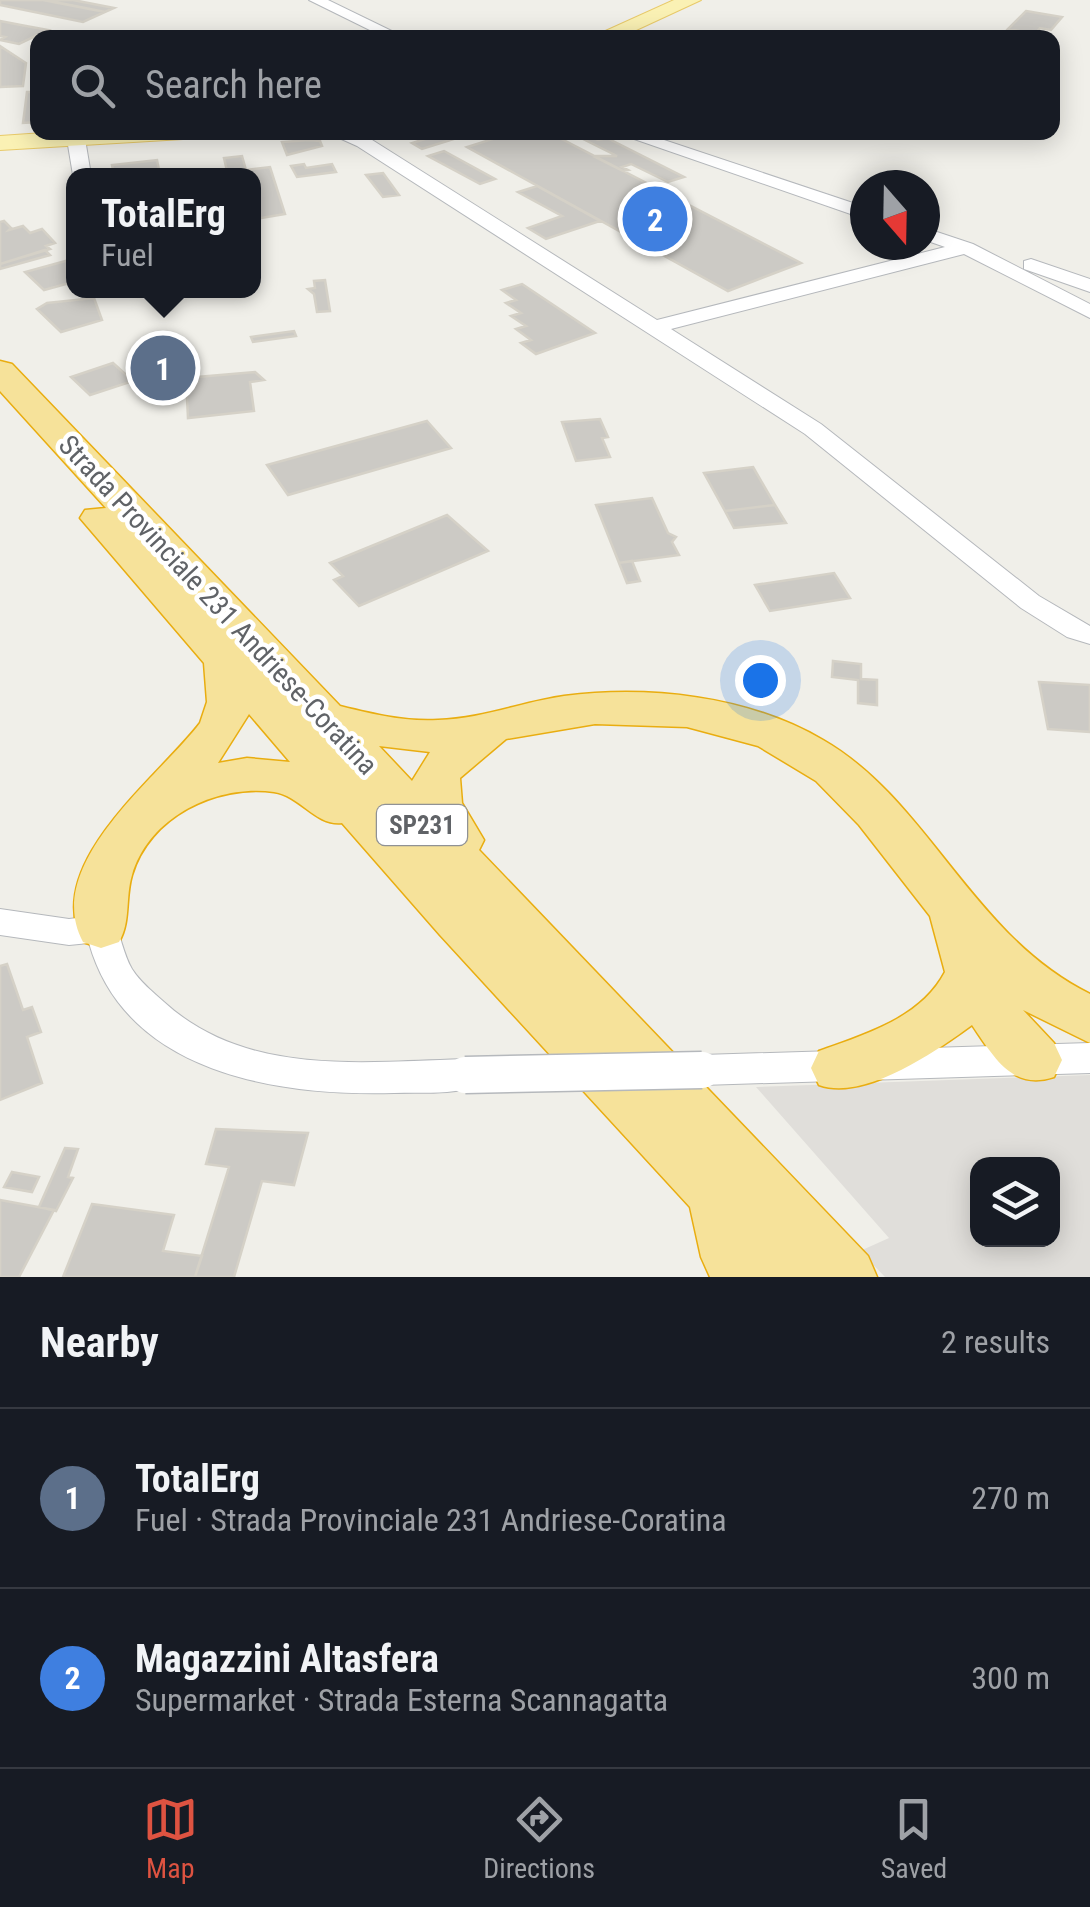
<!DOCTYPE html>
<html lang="en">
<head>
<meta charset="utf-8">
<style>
  body { margin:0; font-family:"Roboto Condensed",sans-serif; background:#20242c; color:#f1f3f6 }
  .controls { position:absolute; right:30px; bottom:30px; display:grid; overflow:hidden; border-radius:20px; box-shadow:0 5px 25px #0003 }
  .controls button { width:90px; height:90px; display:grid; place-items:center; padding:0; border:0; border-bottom:2px solid #363941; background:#171b24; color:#f1f3f6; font:50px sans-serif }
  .compass { position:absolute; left:850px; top:170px; width:90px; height:90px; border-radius:50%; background:#171b24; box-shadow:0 5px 25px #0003; rotate:160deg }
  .you { position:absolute; left:760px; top:680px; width:35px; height:35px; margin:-25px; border:8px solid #fff; border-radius:50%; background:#1a73e8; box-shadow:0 0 0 15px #1a73e833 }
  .badge { display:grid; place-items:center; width:65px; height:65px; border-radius:50%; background:#de5341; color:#fff; font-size:32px; font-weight:700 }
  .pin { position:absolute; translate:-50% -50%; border:5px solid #fff; box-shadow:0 2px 10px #0006 }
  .popup { position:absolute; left:66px; top:168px; width:195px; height:130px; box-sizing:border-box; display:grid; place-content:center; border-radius:20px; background:#171b24; filter:drop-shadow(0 2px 8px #0005); font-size:32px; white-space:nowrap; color:#9ea1a6 }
  .popup b { font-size:38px; color:#f1f3f6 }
  .popup::after { content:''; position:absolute; left:50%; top:100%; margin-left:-20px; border:20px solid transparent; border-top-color:#171b24 }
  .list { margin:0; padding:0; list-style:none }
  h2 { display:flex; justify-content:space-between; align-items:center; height:130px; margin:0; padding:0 40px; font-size:42px }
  h2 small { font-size:32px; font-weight:400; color:#9ea1a6 }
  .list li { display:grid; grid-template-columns:65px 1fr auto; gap:30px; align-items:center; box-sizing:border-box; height:180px; padding:0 40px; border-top:2px solid #363941 }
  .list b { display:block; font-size:38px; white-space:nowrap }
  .list p { margin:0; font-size:32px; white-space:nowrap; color:#9ea1a6 }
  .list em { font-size:32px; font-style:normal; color:#9ea1a6 }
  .icon { flex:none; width:55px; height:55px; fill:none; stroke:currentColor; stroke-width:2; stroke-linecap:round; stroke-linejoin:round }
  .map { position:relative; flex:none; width:1090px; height:1277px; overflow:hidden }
  .search { position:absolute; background:#171b24; box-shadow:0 5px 25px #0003; left:30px; right:30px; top:30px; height:110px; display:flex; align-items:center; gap:25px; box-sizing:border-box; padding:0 35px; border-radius:20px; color:#9ea1a6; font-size:38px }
  .sheet { height:490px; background:#171b24 }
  nav { display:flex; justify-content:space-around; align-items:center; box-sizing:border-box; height:140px; border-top:2px solid #363941; background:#171b24; font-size:28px; color:#9ea1a6 }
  nav a { display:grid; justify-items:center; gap:5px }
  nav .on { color:#de5341 }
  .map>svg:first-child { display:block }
  .industrial { fill:#e0deda; fill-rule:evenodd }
  .building { fill:#cccac5; stroke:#d5d1c7; stroke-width:2.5 }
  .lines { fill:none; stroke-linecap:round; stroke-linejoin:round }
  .minor-casing { stroke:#b5b8bc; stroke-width:2 }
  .major-casing { stroke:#e8ca6a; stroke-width:2 }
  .highway-casing { stroke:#e9ad10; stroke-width:3 }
  .minor { fill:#fff; fill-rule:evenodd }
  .major { fill:#faf1b4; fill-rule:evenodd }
  .highway { fill:#f6e29a; fill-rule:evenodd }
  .minor-bridge-casing { stroke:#b5b8bc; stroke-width:39; stroke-linecap:butt }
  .minor-bridge { stroke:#fff; stroke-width:36 }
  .labels { text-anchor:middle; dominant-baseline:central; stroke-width:9; stroke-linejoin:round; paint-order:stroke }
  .shield { fill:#fff; stroke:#909295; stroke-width:2.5 }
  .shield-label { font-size:25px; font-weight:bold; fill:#606367 }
  .street-label { font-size:28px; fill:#606367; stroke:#fff }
</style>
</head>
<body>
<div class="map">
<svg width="1090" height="1277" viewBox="0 0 1090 1277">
  <rect width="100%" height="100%" fill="#f0efe9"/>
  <path class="industrial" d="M1090,1075v202h-205l-25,-26 29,-13 -133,-151zM978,1164h74v76h-74z"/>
  <path class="building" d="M0,0h43l62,12 -22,10 -83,-17z
    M45,0h28l41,8 -9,4z
    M1026,11l36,6 -11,13 -11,-2 -5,6 -27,-5z
    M0,21l26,5 22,4 -29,14 -19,-4 5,-3 -5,-1z
    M0,46l26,17 -3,23 -23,1z
    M27,92h11v30l-15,1z
    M447,132h29l-54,17 -10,-6z
    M515,132h33l253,131 -73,28 -261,-144z
    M583,133l15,7 9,-2 77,39 -16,5 -37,-18 -9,3 6,3 -5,1 -30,-15h24l-42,-21z
    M309,140l11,1 2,5 -35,9 -5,-13z
    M444,151l51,28 -15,5 -52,-28z
    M242,156l4,14 24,-3 15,47 -30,5 -2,-44h-55l29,-4 -3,-13z
    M157,160l3,15h-46l-2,-10z
    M304,164l2,4 26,-4 4,8 -39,5 -6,-11z
    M383,173l16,22 -16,2 -17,-22z
    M537,186l63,35 -54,18 -18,-11 34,-12 -44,-24z
    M4,221l7,7 -2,2 14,-4 7,7 12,-4 13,14 -9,3 4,3 -50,15v-42z
    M45,250l5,5 -50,14v-5z
    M73,259v23l-29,8 -19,-18z
    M325,280l5,31 -13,1 -3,-18 -6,-5 7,-1 -1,-7z
    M522,284l73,49 -59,21 -15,-11 10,-3 -15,-11 10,-3 -15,-10 10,-3 -15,-10 10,-3 -14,-10z
    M94,298l8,22 -41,12 -24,-23 10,-6z
    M294,331l2,5 -43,6 -2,-5z
    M113,363l20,18 -43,14 -19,-18z
    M255,372l9,8 -14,2 4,29 -66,7 -2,-40z
    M600,419l8,18 -6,1 8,19 -34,4 -14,-39z
    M427,421l24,27 -163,47 -21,-30z
    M753,467l22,38 -50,6 -21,-38z
    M652,498l16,35 8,4 -4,5 7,13 -60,8 -23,-58z
    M775,505l11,18 -52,5 -9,-17z
    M447,515l41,36 -129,55 -25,-26 9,-4 -13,-13z
    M632,561l8,20 -13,2 -8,-20z
    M834,573l16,25 -80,13 -15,-26z
    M833,661l28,3v15l16,1v25l-19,-2v-23l-26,-3z
    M1039,682l51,3v47l-42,-3z
    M7,964l16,46 9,-3 9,25 -14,5 15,46 -42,17v-134z
    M216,1129l92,4 -14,52 -32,-4 -28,96h-39l34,-110 -23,-3z
    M65,1148l13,1 -10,28 5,1 -17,33 -17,-4z
    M12,1172l27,5 -7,15 -28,-5z
    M0,1200l54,10 -35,67h-19z
    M92,1204l82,11 -11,36 39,5 -7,21h-132z"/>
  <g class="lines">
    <g class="minor-casing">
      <path id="minor" d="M309,0h19l78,38h-20z
        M326,132h26l17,6 288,182 288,-73 -20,-7v-12l48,16 117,60v14l-126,-64 -293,75 150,95 218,172 51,30v18l-23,-7 -46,-29 -216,-174 -448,-288z
        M614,132h26l225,75v12z
        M76,134l9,5 6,36h-18l-6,-36z
        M1031,259l59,20v13l-66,-23v-8z
        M0,909l69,10 32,-4 12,4c8,16 10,35 19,50 8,13 21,23 32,33 82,75 198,60 301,57l13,5 5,11 -5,11c-26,9 -57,6 -84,7 -116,3 -268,-19 -305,-150l-20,2 -69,-10z
        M1090,1043v30l-388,12 -13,-4 -5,-11 5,-11 13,-4z"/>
    </g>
    <g class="major-casing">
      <path id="major" d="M674,0h27l-82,38h-29z
        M58,132h136l-11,7 -183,11v-14z"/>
    </g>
    <g class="highway-casing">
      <path id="highway" d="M0,361l12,3 328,342c32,8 65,16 98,14 43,-1 84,-18 126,-24 85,-11 184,0 259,44 106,61 148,195 267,254v49l-67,-33 31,33 8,17 -8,17c-42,14 -60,-20 -82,-52 -37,27 -107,76 -153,60l-8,-17 8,-17c47,-17 102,-33 126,-79l-15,-56 -71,-91 -43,-44 -58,-35 -71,-19 -92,-3 -89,15 -46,39 2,25 22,37 -5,10 389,406 9,21h-167l-9,-20 -11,-50 -250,-272 -98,-112c-27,3 -41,-27 -68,-31 -58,-8 -125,25 -142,83 -7,23 -1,46 -13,67l-18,6 -18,-6c-42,-78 76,-165 117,-219l7,-21 -3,-39 -124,-145 5,-8 21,-2 -106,-117zM249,714l41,48 -43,-4 -29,5zM379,746l51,6 -18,29z"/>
    </g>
    <use href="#minor" class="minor"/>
    <use href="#major" class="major"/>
    <use href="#highway" class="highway"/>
    <g class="minor-bridge-casing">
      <path id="minor-bridge" d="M465,1075l237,-5"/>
    </g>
    <use href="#minor-bridge" class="minor-bridge"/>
  </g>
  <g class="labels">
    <rect class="shield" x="377" y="805" width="90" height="40" rx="8"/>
    <g class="shield-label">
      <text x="422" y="825">SP231</text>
    </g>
    <g class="street-label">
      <text transform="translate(218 605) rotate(47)">Strada Provinciale 231 Andriese-Coratina</text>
    </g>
  </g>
</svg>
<div class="controls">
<button><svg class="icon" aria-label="layers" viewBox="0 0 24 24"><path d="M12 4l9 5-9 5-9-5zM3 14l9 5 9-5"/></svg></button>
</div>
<svg class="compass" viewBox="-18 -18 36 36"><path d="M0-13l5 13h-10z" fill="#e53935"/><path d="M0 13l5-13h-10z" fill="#9ea1a6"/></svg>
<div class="you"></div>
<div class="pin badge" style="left:163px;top:368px;background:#5c6f8a">1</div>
<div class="popup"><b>TotalErg</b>Fuel</div>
<div class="pin badge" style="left:655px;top:219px;background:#3f7fe0">2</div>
<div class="search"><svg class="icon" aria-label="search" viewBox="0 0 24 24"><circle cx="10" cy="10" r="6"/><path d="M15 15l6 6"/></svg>Search here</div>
</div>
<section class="sheet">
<h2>Nearby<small>2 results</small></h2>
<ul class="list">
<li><span class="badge" style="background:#5c6f8a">1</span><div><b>TotalErg</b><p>Fuel · Strada Provinciale 231 Andriese-Coratina</p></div><em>270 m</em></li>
<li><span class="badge" style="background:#3f7fe0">2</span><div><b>Magazzini Altasfera</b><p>Supermarket · Strada Esterna Scannagatta</p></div><em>300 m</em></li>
</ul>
</section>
<nav>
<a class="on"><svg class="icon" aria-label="map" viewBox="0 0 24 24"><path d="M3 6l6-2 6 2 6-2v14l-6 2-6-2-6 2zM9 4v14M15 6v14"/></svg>Map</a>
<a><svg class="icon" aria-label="directions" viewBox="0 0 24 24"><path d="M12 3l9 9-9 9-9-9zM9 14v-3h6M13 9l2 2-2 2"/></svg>Directions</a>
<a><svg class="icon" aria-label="saved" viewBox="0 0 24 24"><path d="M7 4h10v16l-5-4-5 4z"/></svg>Saved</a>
</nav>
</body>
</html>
